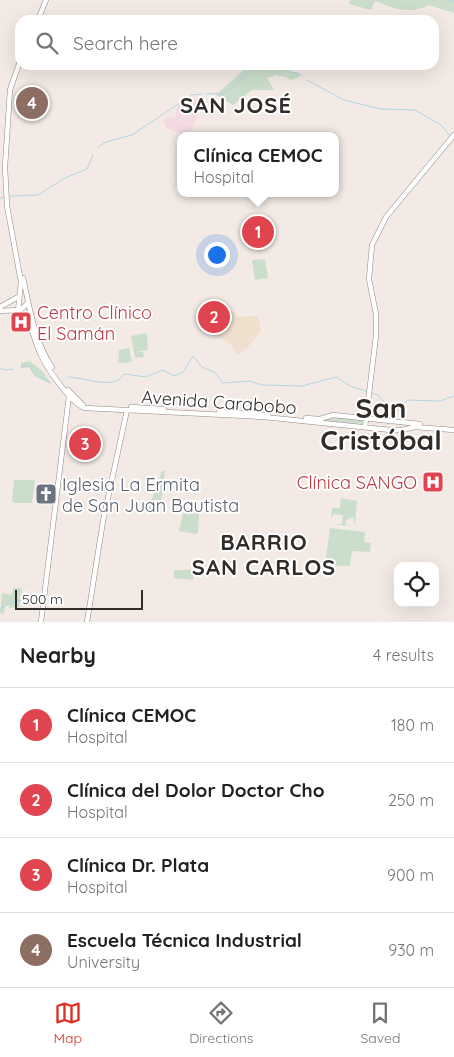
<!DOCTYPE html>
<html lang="en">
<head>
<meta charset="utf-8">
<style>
  body { margin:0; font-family:Quicksand,sans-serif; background:#f6f6f6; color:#202124 }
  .controls { position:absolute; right:15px; bottom:15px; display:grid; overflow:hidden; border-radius:10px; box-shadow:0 5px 20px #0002 }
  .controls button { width:45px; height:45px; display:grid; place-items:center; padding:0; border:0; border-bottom:1px solid #e0e0e0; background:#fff; color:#202124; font:25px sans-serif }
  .scale { position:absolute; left:15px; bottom:12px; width:128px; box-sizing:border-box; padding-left:5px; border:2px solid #302d2b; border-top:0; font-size:14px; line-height:18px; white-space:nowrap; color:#302d2b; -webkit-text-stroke:4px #fff; paint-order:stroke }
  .you { position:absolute; left:216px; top:254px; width:18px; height:18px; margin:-12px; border:4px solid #fff; border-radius:50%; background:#1a73e8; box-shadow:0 0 0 8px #1a73e833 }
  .badge { display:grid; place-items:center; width:32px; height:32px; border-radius:50%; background:#d93025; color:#fff; font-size:16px; font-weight:700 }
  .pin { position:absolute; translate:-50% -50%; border:2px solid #fff; box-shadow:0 1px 5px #0006 }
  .popup { position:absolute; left:177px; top:132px; width:162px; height:65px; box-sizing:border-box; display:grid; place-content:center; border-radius:10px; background:#fff; filter:drop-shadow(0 1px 4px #0005); font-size:16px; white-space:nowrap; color:#757577 }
  .popup b { font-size:19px; color:#202124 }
  .popup::after { content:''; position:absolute; left:50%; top:100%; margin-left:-10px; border:10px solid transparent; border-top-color:#fff }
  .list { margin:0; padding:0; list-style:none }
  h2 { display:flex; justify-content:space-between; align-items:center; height:65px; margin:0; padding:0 20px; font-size:21px }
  h2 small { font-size:16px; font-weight:400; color:#757577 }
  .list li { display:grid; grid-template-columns:32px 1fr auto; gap:15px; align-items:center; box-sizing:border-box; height:75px; padding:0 20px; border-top:1px solid #e0e0e0 }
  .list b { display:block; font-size:19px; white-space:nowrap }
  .list p { margin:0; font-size:16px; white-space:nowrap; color:#757577 }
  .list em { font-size:16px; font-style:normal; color:#757577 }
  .icon { flex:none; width:28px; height:28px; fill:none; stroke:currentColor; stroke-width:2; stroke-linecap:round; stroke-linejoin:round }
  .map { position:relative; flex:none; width:454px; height:622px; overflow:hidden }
  .search { position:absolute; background:#fff; box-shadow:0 5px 20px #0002; left:15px; right:15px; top:15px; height:55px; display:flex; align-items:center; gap:12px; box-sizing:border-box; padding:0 18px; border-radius:15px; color:#757577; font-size:19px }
  .sheet { height:365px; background:#fff }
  nav { display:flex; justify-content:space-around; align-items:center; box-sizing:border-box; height:70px; border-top:1px solid #e0e0e0; background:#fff; font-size:14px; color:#757577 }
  nav a { display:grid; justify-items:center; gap:2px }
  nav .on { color:#d93025 }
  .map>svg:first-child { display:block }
  .commercial { fill:#f4dbe2 }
  .medical { fill:#eee0cd }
  .green { fill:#cbdecb }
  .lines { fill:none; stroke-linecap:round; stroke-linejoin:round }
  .stream { stroke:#b4d5e6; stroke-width:1 }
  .secondary-casing { stroke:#908984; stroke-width:5.5 }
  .secondary { stroke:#fff; stroke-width:4.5 }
  .labels { text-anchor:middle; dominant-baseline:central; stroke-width:4; stroke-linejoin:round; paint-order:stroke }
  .health-label { font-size:18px; fill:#be3a42; stroke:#fff; text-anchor:start }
  .street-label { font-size:18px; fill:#302d2b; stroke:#fff }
  .worship-label { font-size:18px; fill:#5b616d; stroke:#fff; text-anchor:start }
  .district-label { font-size:22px; font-weight:bold; letter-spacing:1px; fill:#302d2b; stroke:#fff }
  .town-label { font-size:28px; font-weight:bold; fill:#302d2b; stroke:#fff }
</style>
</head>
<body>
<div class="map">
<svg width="454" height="622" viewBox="0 0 454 622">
  <rect width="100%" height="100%" fill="#f3eae5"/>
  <path class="commercial" d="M188,96l10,4v13l-7,18 -2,4 -8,-1 -14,-5 -4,-9 4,-3h8l2,-10z"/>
  <path class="medical" d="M221,312h14v5l23,-1 3,14 -13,17 -11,8 -6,-10 -22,-14 -2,-4 2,-5 12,-1z"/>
  <path class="green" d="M350,0h104v13l-25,-8c-20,10 -34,4 -54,-4l-4,9 -22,-6z
    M249,65h37l4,7h8l2,5 -10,3 -4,-3 -10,-2 -9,3 7,12h-22l-19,15 -17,-10z
    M265,259l3,19 -13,2 -3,-20z
    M147,333l1,17 -12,2h7l1,5 -9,1 -4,-22z
    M129,348l3,14 -14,1 1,-13z
    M30,361l13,11 8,12 -16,-8 -6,-9 -8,1v-5z
    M332,417l30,3 2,2 -1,2 -48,-4z
    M162,471h3l-5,39h-12z
    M14,480h21l-3,23h-17l-3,-2z
    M341,498l16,3 -2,23 -2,-7 -7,3 -1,4 8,2 -22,-2h11l1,-9 -9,-1 -3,4 1,-10h8z
    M183,513h15l1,2 -1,17 -2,2 -17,-3z
    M330,528l35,4 -1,10 7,1 -1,9 -18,-1 -2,15 -25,-1z
    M174,570h20l-1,10 -19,-2z
    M13,588h9l-3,19 -10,1v-3h-4l-1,9 -4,-1 2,-20 10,2z"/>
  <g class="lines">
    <path class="stream" d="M450,0l4,1
      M307,80l37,20 37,9 34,1 26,15 8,10
      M207,94l18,-1 29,-26 24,1 24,7
      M98,147l8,-5 26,-7 60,-40 10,-1
      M10,196l28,-1 27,-17 22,-9 6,-14
      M0,199l5,-3
      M21,367l8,-1 7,10 15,7
      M0,368l5,2 8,-1
      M68,377c12,0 40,10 50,3 3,-2 4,-4 6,-6l22,3 17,-7 11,6 9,-4 10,-16 9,11 12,5 9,11 26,-2 13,4 40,1 34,-9 14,9 28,9 13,15h11l2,-7 4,-3 32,1 14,-5
      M0,609c10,-7 25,-11 37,-8"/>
    <g class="secondary-casing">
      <path id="secondary" d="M38,20l8,-20
        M20,61l-10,29 -5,77 2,39 14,76 -3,29c15,12 15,28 23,44 6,14 31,49 44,53l179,9 127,13h11l13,-3 39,3
        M23,278c7,30 11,63 29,89
        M0,307l18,-10
        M0,311c11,-2 21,3 28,-9
        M68,390l15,15
        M131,407l33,2
        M219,412l49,3
        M306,418l14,1 13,-4 87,9
        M365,427l11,-91v-22l-7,-35 3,-34 14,-28 68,-82
        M41,622l28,-226
        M87,622l16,-101 24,-111"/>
    </g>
    <use href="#secondary" class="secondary"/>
  </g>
  <defs>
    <g id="hospital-square" transform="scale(1.125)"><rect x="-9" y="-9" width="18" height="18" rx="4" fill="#e0444e" stroke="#fff"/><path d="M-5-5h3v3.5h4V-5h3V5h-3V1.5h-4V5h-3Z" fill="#fff"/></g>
    <g id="church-square" transform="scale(1.125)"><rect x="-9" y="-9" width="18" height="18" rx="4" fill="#6b7280" stroke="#fff"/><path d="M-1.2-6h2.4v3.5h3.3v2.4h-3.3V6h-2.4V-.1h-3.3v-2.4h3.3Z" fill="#fff"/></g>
  </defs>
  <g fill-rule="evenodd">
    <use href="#hospital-square" x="21" y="322"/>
    <use href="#hospital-square" x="433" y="482"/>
    <use href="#church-square" x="46" y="494"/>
  </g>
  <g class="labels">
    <g class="health-label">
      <text x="37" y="312">Centro Clínico<tspan x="37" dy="21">El Samán</tspan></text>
      <text x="417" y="482" text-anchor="end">Clínica SANGO</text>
    </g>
    <g class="street-label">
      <text transform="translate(219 402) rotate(4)">Avenida Carabobo</text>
    </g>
    <g class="worship-label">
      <text x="62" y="484">Iglesia La Ermita<tspan x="62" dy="21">de San Juan Bautista</tspan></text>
    </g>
    <g class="district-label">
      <text x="236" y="105">SAN JOSÉ</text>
      <text x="264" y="542">BARRIO<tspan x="264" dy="25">SAN CARLOS</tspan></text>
    </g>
    <g class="town-label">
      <text x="381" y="407">San<tspan x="381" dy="32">Cristóbal</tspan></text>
    </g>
  </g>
</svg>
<div class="controls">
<button><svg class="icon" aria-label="locate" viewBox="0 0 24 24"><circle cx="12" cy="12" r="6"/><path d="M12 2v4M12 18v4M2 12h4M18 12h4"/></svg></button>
</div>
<div class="scale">500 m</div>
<div class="you"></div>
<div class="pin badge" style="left:258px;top:232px;background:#e0444e">1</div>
<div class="popup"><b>Clínica CEMOC</b>Hospital</div>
<div class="pin badge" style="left:214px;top:317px;background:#e0444e">2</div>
<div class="pin badge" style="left:85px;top:444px;background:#e0444e">3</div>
<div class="pin badge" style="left:32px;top:103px;background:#8d6e63">4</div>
<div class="search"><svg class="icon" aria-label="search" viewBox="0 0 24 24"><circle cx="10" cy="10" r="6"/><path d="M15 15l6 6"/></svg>Search here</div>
</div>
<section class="sheet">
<h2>Nearby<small>4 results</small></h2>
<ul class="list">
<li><span class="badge" style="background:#e0444e">1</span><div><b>Clínica CEMOC</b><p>Hospital</p></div><em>180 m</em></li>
<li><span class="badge" style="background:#e0444e">2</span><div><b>Clínica del Dolor Doctor Cho</b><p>Hospital</p></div><em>250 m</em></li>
<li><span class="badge" style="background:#e0444e">3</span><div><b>Clínica Dr. Plata</b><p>Hospital</p></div><em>900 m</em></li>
<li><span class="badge" style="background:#8d6e63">4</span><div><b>Escuela Técnica Industrial</b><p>University</p></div><em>930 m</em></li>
</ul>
</section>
<nav>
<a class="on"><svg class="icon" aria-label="map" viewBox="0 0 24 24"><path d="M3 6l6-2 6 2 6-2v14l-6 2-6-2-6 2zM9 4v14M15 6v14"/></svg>Map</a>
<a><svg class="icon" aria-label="directions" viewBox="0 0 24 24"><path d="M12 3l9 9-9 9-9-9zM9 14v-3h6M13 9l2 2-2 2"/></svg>Directions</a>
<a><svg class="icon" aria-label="saved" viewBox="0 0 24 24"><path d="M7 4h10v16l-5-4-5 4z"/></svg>Saved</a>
</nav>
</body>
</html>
